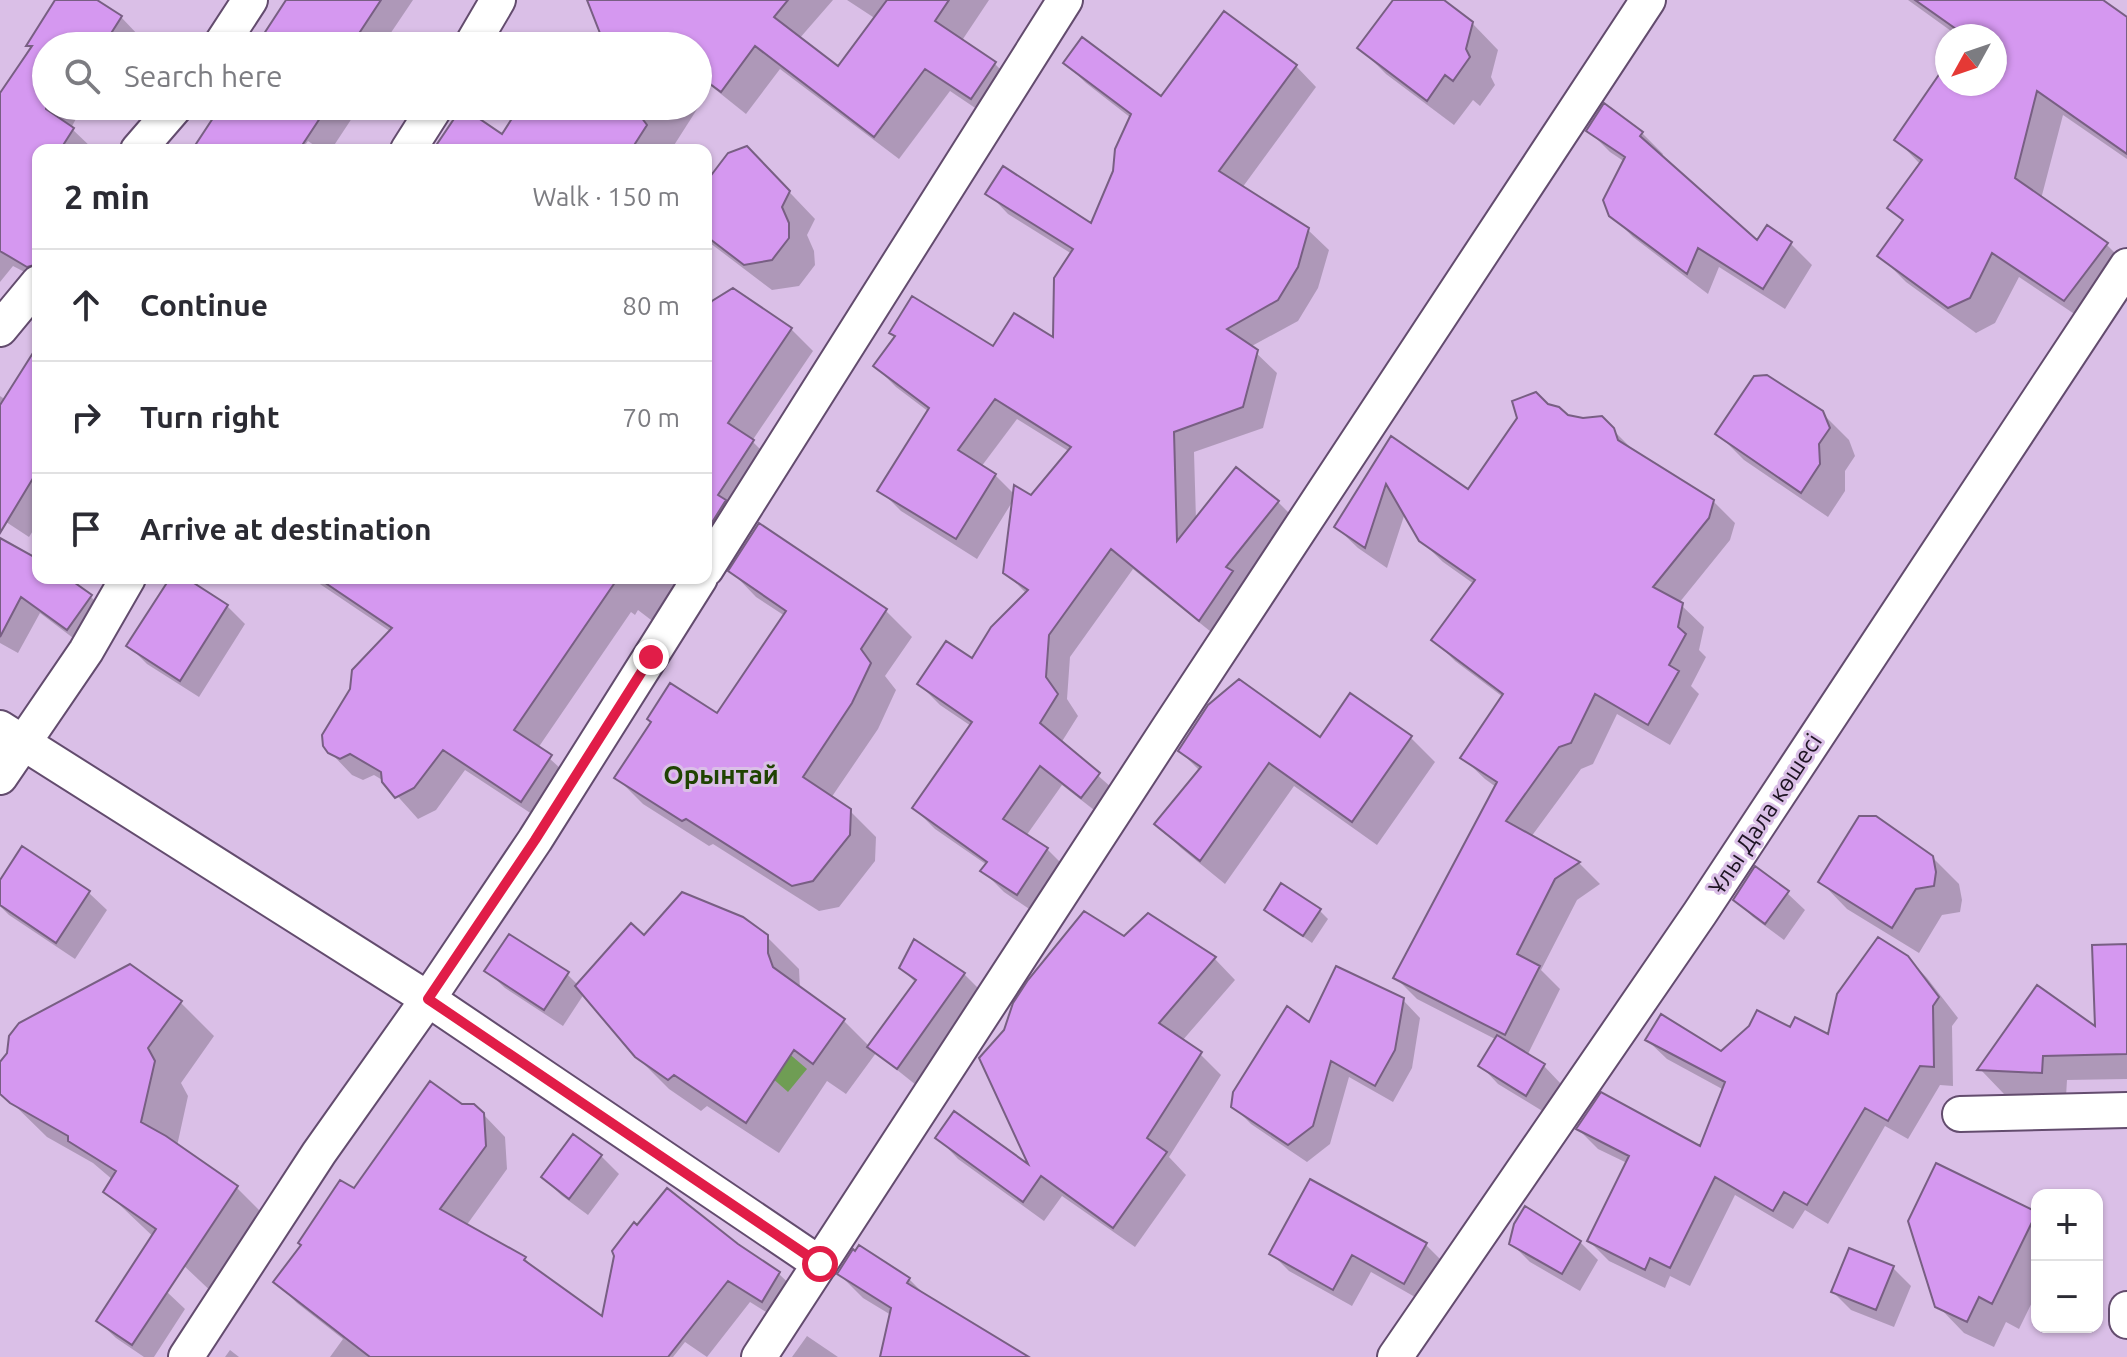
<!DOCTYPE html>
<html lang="en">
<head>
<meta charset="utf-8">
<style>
  body { margin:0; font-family:Ubuntu,sans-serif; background:#f2f2f3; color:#2b2b33 }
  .controls { position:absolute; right:24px; bottom:24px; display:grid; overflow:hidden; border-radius:16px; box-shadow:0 2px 6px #0004 }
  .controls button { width:72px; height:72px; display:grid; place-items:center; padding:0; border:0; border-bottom:2px solid #e1e1e2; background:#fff; color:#2b2b33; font:40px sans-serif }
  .compass { position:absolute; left:1935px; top:24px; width:72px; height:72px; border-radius:50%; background:#fff; box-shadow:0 2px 6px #0004; rotate:230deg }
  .stop { position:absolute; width:24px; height:24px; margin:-18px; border:6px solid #e11d48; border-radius:50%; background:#fff }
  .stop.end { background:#e11d48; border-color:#fff; box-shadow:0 2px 8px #0008 }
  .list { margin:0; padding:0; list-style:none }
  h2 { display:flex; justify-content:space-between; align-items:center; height:104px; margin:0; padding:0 32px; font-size:34px }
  h2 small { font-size:26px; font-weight:400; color:#7c7c81 }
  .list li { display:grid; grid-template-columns:52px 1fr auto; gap:24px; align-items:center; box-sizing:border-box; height:112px; padding:0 32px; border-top:2px solid #e1e1e2 }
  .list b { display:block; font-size:30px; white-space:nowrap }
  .list em { font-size:26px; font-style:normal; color:#7c7c81 }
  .icon { flex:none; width:44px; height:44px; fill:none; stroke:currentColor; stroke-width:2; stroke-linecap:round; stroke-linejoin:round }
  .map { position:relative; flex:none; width:2127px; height:1357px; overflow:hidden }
  .search { position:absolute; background:#fff; box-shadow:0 2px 6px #0004; left:32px; top:32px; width:680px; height:88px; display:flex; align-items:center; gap:20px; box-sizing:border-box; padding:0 28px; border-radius:44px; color:#7c7c81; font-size:30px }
  .panel { position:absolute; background:#fff; box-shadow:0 2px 6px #0004; left:32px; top:144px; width:680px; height:440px; border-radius:16px }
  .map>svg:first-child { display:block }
  .water { fill:#8bc569 }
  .shadow { fill:#0003; fill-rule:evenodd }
  .building { fill:#d598f0; stroke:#785f83; stroke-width:2 }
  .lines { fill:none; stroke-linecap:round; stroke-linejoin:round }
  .street-casing { stroke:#634c6e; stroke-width:38 }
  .street { stroke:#fff; stroke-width:34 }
  .route { stroke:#e11d48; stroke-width:10 }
  .labels { text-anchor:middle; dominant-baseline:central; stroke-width:6; stroke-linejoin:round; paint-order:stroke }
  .street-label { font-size:24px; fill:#1e1423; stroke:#dabfe7 }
  .neighbourhood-label { font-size:26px; font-weight:bold; fill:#1f4300; stroke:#dabfe7 }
</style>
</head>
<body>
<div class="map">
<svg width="2127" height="1357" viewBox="0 0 2127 1357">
  <rect width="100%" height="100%" fill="#dabfe7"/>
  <path class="water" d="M772,1039l35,30 -19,23 -35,-31z"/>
  <path class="shadow" d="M58,0h36l27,17 19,20 -5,9h-89v60h37l-12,22 22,21 -55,1v129l-25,-13 -13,16v-185z
    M292,0h121l-31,46h-123z
    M589,0h244l-34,39 40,29 37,-49 -29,-19h142l-28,42 34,22 24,24 -23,34 -46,-31 -51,68 -119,-90 -34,45 -45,-36v25l-30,47h-218l49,-13 20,-31h176v-60h-91z
    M1395,0h45l32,23 26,27 -7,27 4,8 -15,21 -7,-6 -19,25 -68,-51 -26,-26z
    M1908,0h177l42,31v128l-64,-44 -22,84 65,45 21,21 -36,60 -72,-48 -24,46 -19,10 -70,-51 -26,-26 24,-34 -14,-14 31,-43 -25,-26 51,-73v18h48v-48h-37z
    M566,38l12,8h-17z
    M1065,63l97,36 134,-33 20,21 -74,101 65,41 22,21 -11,38 -20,33 -48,26 27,26 -14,55 -69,24 2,68 82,-18 21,21 -78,117 -88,-71 -63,88 -3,42 11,17 -17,27 59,52 -17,22 -41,-32 -36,51 21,13 21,21 -30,45 -34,-23 -21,-21 4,-6 -52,-36 -21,-21 57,-82 -31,-21 -21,-21 53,-23 55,-67 -22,-22 9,-73 -37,60 -76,-48 -21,-21 49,-78 -33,-25 -21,-21 180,-26 17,-86 -64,-40 -20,-21 104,33 23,-55 16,-53 -45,-35zM1017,419l53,33 -39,46 -16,-3 -20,-20 -14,-8z
    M224,106h136l-29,44h-10l-13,-9 -6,9h-108z
    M1588,130l54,3 21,21 -3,4 97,85 10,-15 24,16 21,21 -27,44 -66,-42 -11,27 -75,-57 -22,-22 14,-53 -15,-10z
    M774,176l41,43 -8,16 7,16 1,14 -16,21 -27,4 -66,-50v-55z
    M706,313l85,16 22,22 -61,90 23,23 -69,100z
    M38,349v174l-9,14 -29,-19v-122l6,4z
    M1547,405l21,12 15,3 18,-2 35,35 77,48 22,22 -5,17 -51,63 25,24 -5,23 7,7 -15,29 8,8 -29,51 -53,-31 -24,50 -12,5 -50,68 48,26 21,21 -23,16 -36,70 19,19 -33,67 17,10 17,18 -17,28 -46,-28 -17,-18 16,-26 -80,-41 -22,-22 101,-190 -11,-8 -22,-21 40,-61 -48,-36 -22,-22 41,-55 -31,-22 -23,-22 -15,-27 -18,55 -29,-20 -22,-21 56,-88 77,53z
    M1822,413l27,27 6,16 -10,15v20l-17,26 -84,-57 -26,-26z
    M760,525l126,86 26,26 -27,39 11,14 -18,39 -47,69 19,13 26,26 -1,24 -36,46 -20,4 -106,-67 -4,2 -66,-42 -26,-26 100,-62 68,-100 -29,-19 -25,-26z
    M0,544l38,17v17h27l26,19 17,17 -23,33 -45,-34 -22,40 -18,-10z
    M172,578h10l45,28 18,18 -46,73 -52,-33 -18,-18z
    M311,578h379l-35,45 -17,-13 -3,5 -4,-3 -93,136 34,31 -28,43 -79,-52 -29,40 -18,9 -34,-38 -10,-6 -11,5 -11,-5 -22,-23 61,-120z
    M1410,737l25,25 -58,83 -83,-59 -69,98 -44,-36 -24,-24 43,-53 -20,-20 141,-11z
    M1932,857l27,27 3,16 -2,12 -18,3 -23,38 -72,-44 -26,-27z
    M0,884l89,9 18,17 -32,49 -66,-44 -9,-9z
    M1787,893l18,17 -21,30 -31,-23 -18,-17z
    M1266,910l54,1 8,8 -16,24z
    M1148,915l67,44 20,21 -53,61 18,13 21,21 -52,82 17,18 -51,72 -73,-51 -18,25 -86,-62 -20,-21 95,32 92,-231z
    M766,936l33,33 1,20 44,32 26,26 46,-64 -15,-15 63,6 18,18 -66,93 -40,-32 -30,41 -19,-13 -48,72 -72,-47 -6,5 -32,-22 -33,-33 -52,-62 -21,32 -58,-38 -18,-17 80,3 11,11 66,-48z
    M2127,946v133l-60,1 -1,17 -62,-3 -24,-25 117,-39z
    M1907,957l20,21 31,40 -6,8 1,60 -13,-1 -32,54 -23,-13 -57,98 -23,-14 -12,19 -58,-34 -45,91 -20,-10 -5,12 -56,-27 -20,-20 38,-78 -29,-14 -20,-20 123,20 23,-59 -57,-31 -20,-19 74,14 70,-24 38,7z
    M1403,1000l17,18 -8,50 -19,34 -44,-25 -19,67 -23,18 -56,-38 -18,-18 77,-81z
    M180,1002l34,34 -33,47 7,13 -11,50 60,42 34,34 -53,76 -113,-107 8,-11 -20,-17 -46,-26 -47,-46v-25z
    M461,1106l22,8 22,23 2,32 -41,57 59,33 16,15 63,46 133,-74 42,28 22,21 -17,28 -34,-21 -43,55 -22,-15 -12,15h-343l13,-18 -46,-36 -21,-21 78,-91z
    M601,1156l18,18 -31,41 -27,-20 -18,-18z
    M2036,1214l1,78 -18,37 -13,-7 -12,25 -30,-14 -27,-28z
    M1580,1242l18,18 -18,31 -50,-29 -18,-18z
    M1426,1245l18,18 -22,38 -51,-29 -19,34 -63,-35 -18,-18z
    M1893,1268l18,18 -17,41 -43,-17 -18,-18z
    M839,1274l70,5 18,18 91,60h-136l9,-42 -28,-17z
    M167,1292l18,17 -31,48h-10l-28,-19 -18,-17z
    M807,1336l31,21h-46z
    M230,1350l9,7h-14z"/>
  <path class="building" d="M55,0h42l25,16 -19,30h-57v63l28,19 -14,22h-22v114l-11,3 -27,-16v-158l32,-47h-6z
    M286,0h95l-23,35 11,8 -1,3h-112z
    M587,0h201l-14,17 64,49 49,-66h62l-14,21 61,41 -25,37 -46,-30 -51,68 -119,-91 -34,46 -23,-17v-29h-38l-12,-9 -2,9h-41z
    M1393,0h51l29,22 -7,27 4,8 -17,24 -8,-6 -18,26 -70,-53z
    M1915,0h188l24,17v137l-90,-63 -22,87 93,65 -44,58 -72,-48 -22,45 -22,10 -71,-52 26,-36 -16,-12 35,-48 -28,-20 53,-77v21h48v-48h-29z
    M1224,11l73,54 -78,106 90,57 -11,39 -20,33 -51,29 31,21 -15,57 -69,25 3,109 59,-74 43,34 -53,66 7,4 -34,50 -88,-72 -62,86 -3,42 12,17 -18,29 60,50 -19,25 -41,-32 -37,53 45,29 -31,47 -37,-24 7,-9 -75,-54 60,-86 -55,-38 29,-43 26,17 19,-31 37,-37 -25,-17 11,-88 17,10 40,-48 -76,-48 -37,51 38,24 -40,65 -79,-48 52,-83 -56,-42 22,-30 -6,-3 23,-37 81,50 21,-33 39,24 1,-59 19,-29 -88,-55 18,-28 88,57 22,-52 2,-22 16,-35 -68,-51 19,-26 79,59z
    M1604,103l39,29 -3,4 117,104 10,-15 25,17 -29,47 -65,-41 -11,26 -78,-58 -6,-16 22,-43 -39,-26z
    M221,106h107l-29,44h-107z
    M520,106h113l14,19 -16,25h-198l29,-43 40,27z
    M747,146l43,45 -8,16 7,16v15l-17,22 -28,5 -38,-29v-54l22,-29z
    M733,288l59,40 -64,95 26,17 -36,55 8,5 -20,32v-222l6,-9z
    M38,345v125l-38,63v-128z
    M1767,375l56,36 7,17 -11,16 1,20 -19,29 -86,-59 39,-58z
    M1536,392l12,12 11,3 9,8 15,3 19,-2 12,12 4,12 96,60 -5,18 -56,69 30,16 -5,24 8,7 -17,31 10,6 -31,54 -53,-31 -24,49 -12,4 -53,74 74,41 -25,17 -38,75 23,12 -35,69 -112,-57 104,-196 -37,-24 43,-64 -72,-54 44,-60 -56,-39 -33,-57 -21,64 -31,-21 57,-91 77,53 49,-71 -5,-17z
    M759,523l128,86 -26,40 10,14 -19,40 -49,74 48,32 -1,26 -37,46 -21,5 -106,-67 -4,2 -68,-43 37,-56 -4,-3 23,-36 47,30 69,-102 -58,-40z
    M0,538l38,21v19h30l24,17 -25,35 -46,-33 -21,40z
    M170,578h16l42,27 -48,76 -54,-35z
    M318,578h300l-104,152 38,25 -31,47 -78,-52 -29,38 -19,10 -13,-16 -1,-10 -31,-18 -10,5 -12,-6 -5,-7 -1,-11 28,-46 2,-19 40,-42z
    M1239,679l81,58 30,-44 62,43 -60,86 -83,-59 -69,98 -46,-37 47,-57 -23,-16 30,-46z
    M1859,816h17l57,40 3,16 -2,14 -18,3 -24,39 -74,-46z
    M22,846l68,45 -34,52 -56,-38v-25z
    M1755,866l34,25 -24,33 -32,-24z
    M1281,883l40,26 -18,27 -39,-26z
    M682,892l61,25 25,18v18l5,14 72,52 -32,45 -19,-14 -48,73 -72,-48 -6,5 -33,-23 -60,-71 56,-63 13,12z
    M1084,911l40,25 24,-23 68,44 -57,66 43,29 -55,86 20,14 -54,76 -72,-52 -18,26 -88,-64 19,-27 74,53 -49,-106 25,-28 9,-27 15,-23z
    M509,934l60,38 -25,38 -60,-39z
    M1878,937l30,19 31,41 -6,9 1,61 -14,-1 -32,55 -23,-13 -58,97 -23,-13 -11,19 -58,-34 -45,91 -20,-10 -5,12 -58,-29 42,-85 -53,-27 25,-37 99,54 25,-64 -80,-42 16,-26 60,37 28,-25 8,-16 33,17 5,-10 33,17 9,-40z
    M914,939l51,34 -68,96 -30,-22 49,-67 -17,-12z
    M2127,944v110l-84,2 -1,17 -65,-3 60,-85 58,41 -3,-81z
    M130,964l52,37 -34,47 7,13 -14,61 25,14 72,50 -106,159 -36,-24 60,-92 -53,-37 13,-21 -48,-30v-5l-58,-33 -10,-9v-32l7,-9 2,-17 10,-13z
    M1336,966l68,32 -9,52 -20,36 -44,-25 -18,65 -25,19 -57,-38 2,-15 54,-86 22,16z
    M1497,1035l48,29 -19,32 -48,-30z
    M430,1081l32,23h12l10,9 2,33 -46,63 86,48 -2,3 78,56 12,-60 -2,-5 22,-29 3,3 30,-37 71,56 42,28 -18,30 -34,-21 -60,76h-298l-97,-75 28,-37 -3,-2 42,-63 14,8z
    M573,1134l29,21 -33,44 -28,-22z
    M1936,1163l101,49 -45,92 -13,-7 -12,25 -32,-15 -27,-86z
    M1310,1179l117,64 -23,41 -52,-29 -19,35 -64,-36z
    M1525,1206l56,35 -19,33 -53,-30 5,-20z
    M859,1245l51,33 -3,5 122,74h-149l11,-49 -54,-34 16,-25 2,2z
    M1849,1248l45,18 -18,44 -45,-18z"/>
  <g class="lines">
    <g class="street-casing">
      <path id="street" d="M220,46l30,-46
        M471,46l27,-46
        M138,150l38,-44
        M408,150l28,-44
        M0,329l38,-46
        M706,569l359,-569
        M0,728l428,271 392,265
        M0,777l86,-126 42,-73
        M1960,1114l167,-4
        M2127,1309v12
        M186,1357l133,-204 109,-154 107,-159 165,-262
        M759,1357l411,-631 478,-726
        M1395,1357l305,-444 427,-647"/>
    </g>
    <use href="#street" class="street"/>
  </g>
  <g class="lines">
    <path class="route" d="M651,657l-116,183 -107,159 392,265"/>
  </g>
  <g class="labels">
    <g class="street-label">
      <text transform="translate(1765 814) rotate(-57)">Ұлы Дала көшесі</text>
    </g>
    <g class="neighbourhood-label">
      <text x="721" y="774">Орынтай</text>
    </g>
  </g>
</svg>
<div class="controls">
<button>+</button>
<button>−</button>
</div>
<svg class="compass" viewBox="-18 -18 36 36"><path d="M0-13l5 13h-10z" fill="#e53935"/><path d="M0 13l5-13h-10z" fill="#7c7c81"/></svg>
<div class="stop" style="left:820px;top:1264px"></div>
<div class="stop end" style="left:651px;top:657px"></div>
<div class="search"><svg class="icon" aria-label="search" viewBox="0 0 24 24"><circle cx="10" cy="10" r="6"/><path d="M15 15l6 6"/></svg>Search here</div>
<section class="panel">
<h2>2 min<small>Walk · 150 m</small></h2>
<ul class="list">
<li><svg class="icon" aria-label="ahead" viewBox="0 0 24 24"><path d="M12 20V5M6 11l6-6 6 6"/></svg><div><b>Continue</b></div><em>80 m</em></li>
<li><svg class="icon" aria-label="right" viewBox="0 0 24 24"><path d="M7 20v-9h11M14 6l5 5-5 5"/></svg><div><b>Turn right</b></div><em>70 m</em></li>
<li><svg class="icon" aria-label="arrive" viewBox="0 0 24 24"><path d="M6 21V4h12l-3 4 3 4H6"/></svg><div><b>Arrive at destination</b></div></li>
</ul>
</section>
</div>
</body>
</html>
